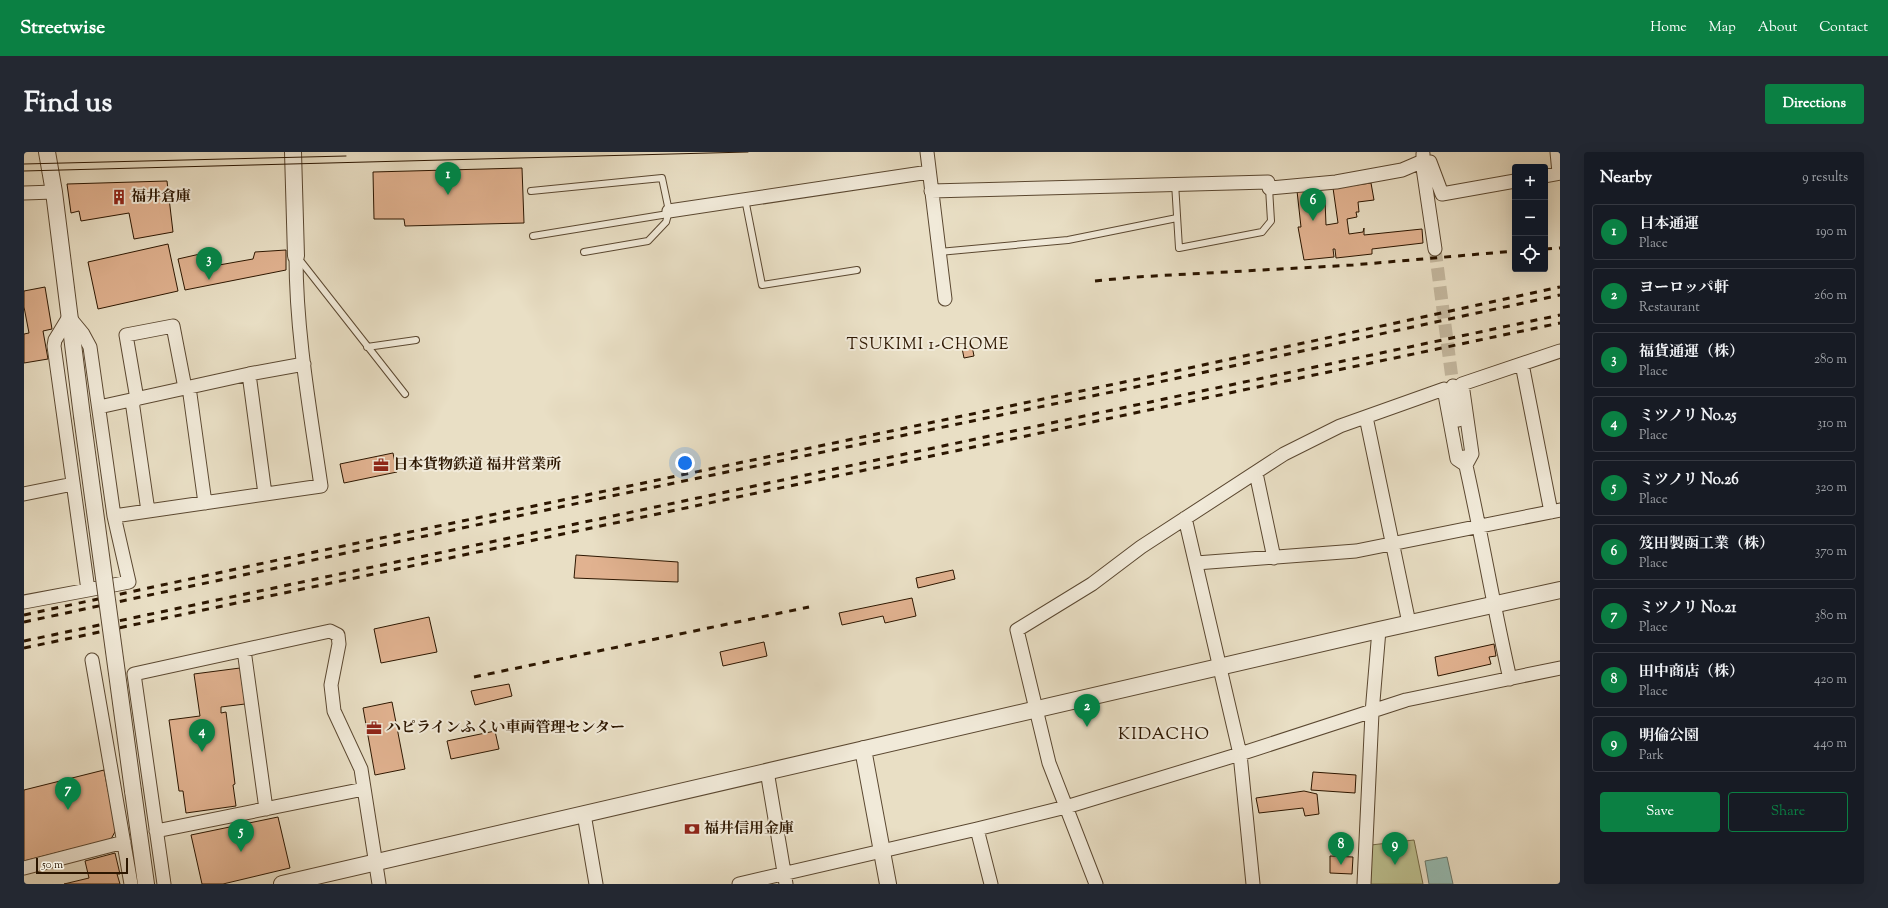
<!DOCTYPE html>
<html lang="en">
<head>
<meta charset="utf-8">
<style>
  body { margin:0; font-family:"Sorts Mill Goudy","Noto Serif JP",serif; background:#242831; color:#f1f3f6 }
  .controls { position:absolute; right:12px; top:12px; display:grid; overflow:hidden; border-radius:4px; box-shadow:0 4px 16px #0002 }
  .controls button { width:36px; height:36px; display:grid; place-items:center; padding:0; border:0; border-bottom:1px solid #363941; background:#171b24; color:#f1f3f6; font:20px sans-serif }
  .scale { position:absolute; left:12px; bottom:10px; width:92px; box-sizing:border-box; padding-left:4px; border:2px solid #2c1600; border-top:0; font-size:11px; line-height:14px; white-space:nowrap; color:#2c1600; -webkit-text-stroke:3px #f1ead9; paint-order:stroke }
  .you { position:absolute; left:661px; top:311px; width:14px; height:14px; margin:-10px; border:3px solid #fff; border-radius:50%; background:#1a73e8; box-shadow:0 0 0 6px #1a73e833 }
  .badge { display:grid; place-items:center; width:26px; height:26px; border-radius:50%; background:#0b8043; color:#fff; font-size:13px; font-weight:700 }
  .pin { position:absolute; translate:-50% -33px; filter:drop-shadow(0 1px 2px #0008) }
  .pin::after { content:''; position:absolute; top:21px; width:14px; height:12px; background:inherit; clip-path:polygon(0 0,100% 0,50% 100%) }
  .list { margin:0; padding:0; list-style:none }
  h2 { display:flex; justify-content:space-between; align-items:center; height:52px; margin:0; padding:0 16px; font-size:17px }
  h2 small { font-size:13px; font-weight:400; color:#9ea1a6 }
  .list li { display:grid; grid-template-columns:26px 1fr auto; gap:12px; align-items:center; box-sizing:border-box; height:56px; margin:0 8px 8px; padding:0 8px; border:1px solid #363941; border-radius:4px }
  .list b { display:block; font-size:15px; white-space:nowrap }
  .list p { margin:0; font-size:13px; white-space:nowrap; color:#9ea1a6 }
  .list em { font-size:13px; font-style:normal; color:#9ea1a6 }
  .actions { display:flex; gap:8px; padding:12px 16px }
  .actions a { flex:1; padding:9px 0; border:1px solid #0b8043; border-radius:4px; text-align:center; font-size:14px; color:#0b8043 }
  .actions .main { background:#0b8043; color:#fff }
  .icon { flex:none; width:22px; height:22px; fill:none; stroke:currentColor; stroke-width:2; stroke-linecap:round; stroke-linejoin:round }
  .map { position:relative; flex:none; width:1536px; height:732px; overflow:hidden; border-radius:4px }
  header { display:flex; align-items:center; gap:24px; box-sizing:border-box; height:56px; padding:0 20px; background:#0b8043; color:#fff }
  header strong { font-size:19px }
  nav { display:flex; gap:22px; margin-inline-start:auto; font-size:14px }
  .intro { display:flex; align-items:center; justify-content:space-between; box-sizing:border-box; height:96px; padding:0 24px }
  h1 { margin:0; font-size:28px }
  .button { padding:10px 18px; border-radius:4px; background:#0b8043; color:#fff; font-size:14px; font-weight:700 }
  main { display:flex; gap:24px; padding:0 24px }
  aside { flex:1; background:#171b24; border-radius:4px; box-shadow:0 4px 16px #0002 }
  .map>svg:first-child { display:block }
  .green { fill:#bcc090; stroke:#746b48 }
  .water { fill:#97bdb4; stroke:#6c7a6c }
  .building { fill:#e1b290; stroke:#2c1600 }
  .lines { fill:none; stroke-linecap:round; stroke-linejoin:round }
  .minor-tunnel { stroke:#c3b79e; stroke-width:13; stroke-dasharray:13 6; stroke-linecap:butt }
  .service-casing { stroke:#5b4831; stroke-width:8 }
  .minor-casing { stroke:#5b4831; stroke-width:15 }
  .tertiary-casing { stroke:#5b4831; stroke-width:18 }
  .service { stroke:#f1ead9; stroke-width:6 }
  .minor { stroke:#f1ead9; stroke-width:13 }
  .tertiary { stroke:#f1ead9; stroke-width:16 }
  .tram { stroke:#2c1600; stroke-width:1 }
  .rail { stroke:#2c1600; stroke-width:3; stroke-dasharray:7 7; stroke-linecap:butt }
  .tertiary-bridge-casing { stroke:#5b4831; stroke-width:18; stroke-linecap:butt }
  .tertiary-bridge { stroke:#f1ead9; stroke-width:16 }
  .labels { text-anchor:middle; dominant-baseline:central; stroke-width:4; stroke-linejoin:round; paint-order:stroke }
  .poi-label { font-size:15px; font-weight:bold; fill:#2c1600; stroke:#f1ead9; text-anchor:start }
  .neighbourhood-label { font-size:16px; letter-spacing:1px; fill:#2c1600; stroke:#f1ead9 }
  .quarter-label { font-size:17px; letter-spacing:1px; fill:#2c1600; stroke:#f1ead9 }
</style>
</head>
<body>
<header>
<strong>Streetwise</strong>
<nav><a>Home</a><a>Map</a><a>About</a><a>Contact</a></nav>
</header>
<div class="intro"><h1>Find us</h1><a class="button">Directions</a></div>
<main>
<div class="map">
<svg width="1536" height="732" viewBox="0 0 1536 732">
  <rect width="100%" height="100%" fill="#e9dfc5"/>
  <filter id="stains"><feTurbulence type="fractalNoise" baseFrequency=".005" numOctaves="4"/><feColorMatrix values="0 0 0 0 .2 0 0 0 0 .09 0 0 0 0 .02 0 0 0 .5 -.17"/></filter>
  <radialGradient id="worn" r=".72"><stop offset=".6" stop-color="#630" stop-opacity="0"/><stop offset="1" stop-color="#630" stop-opacity=".3"/></radialGradient>
  <path class="green" d="M1390,688l9,44h-54l2,-39z"/>
  <path class="water" d="M1423,705l6,27h-24l-4,-23z"/>
  <path class="building" d="M498,16l2,55 -119,3 -1,-7h-30l-1,-47z
    M143,29l6,51 -39,7 -5,-26 -48,8 -2,-10 -8,2 -4,-29z
    M1347,31l3,17 -16,2 1,10h-3l1,5 -10,2 2,15 14,-2 1,-4v7l58,-6 1,14 -51,6v5l-36,4 -1,-9h-2l1,8 -30,3 -6,-33h3l-4,-36 6,-1 1,7 18,-2 1,6 2,-1 1,25 12,-2 -5,-35z
    M144,92l10,47 -80,18 -10,-47z
    M262,98v20l-101,20 -7,-31 22,-5 2,14 51,-9 2,-7z
    M21,135l7,42 -9,2 5,28 -24,4v-29l5,-1 -5,-26v-16z
    M948,194l2,10 -10,2 -2,-10z
    M369,301l4,19 -53,11 -4,-19z
    M552,403l102,7v20l-104,-4z
    M929,418l2,9 -37,9 -2,-10z
    M888,446l4,18 -31,7 -2,-7 -41,9 -3,-12z
    M405,465l8,35 -56,11 -7,-34z
    M740,490l3,14 -44,10 -3,-14z
    M1470,492l2,12 -7,1 2,7 -53,12 -3,-19z
    M216,516l5,36 -24,3v6l5,-1 9,72 -2,1 3,21 -50,7 -3,-22h-4l-10,-71 31,-4 -6,-42z
    M485,532l3,12 -37,9 -4,-14z
    M368,550l13,67 -30,6 -12,-67z
    M471,579l4,18 -48,10 -4,-18z
    M80,618l12,60 -5,9 -87,22v-71z
    M1289,620l43,3 -1,18 -44,-3z
    M1280,639l13,3 2,20 -14,2 -2,-8 -44,5 -3,-15z
    M254,665l12,51 -67,16h-21l-11,-49z
    M91,701l5,21h-3l3,10h-56l25,-6 -4,-17z
    M1306,704l23,1 -1,17 -22,-1z"/>
  <g class="lines">
    <path class="minor-tunnel" d="M1411,97l18,137"/>
    <g class="service-casing">
      <path id="service" d="M1151,31l4,65 83,-16 9,-11 -2,-33
        M507,39l131,-13 7,33 -3,11 -18,19 -64,11
        M721,47l17,86 95,-15
        M509,84l135,-22
        M915,100l129,-12 109,-22
        M275,107l106,135
        M343,195l49,-7"/>
    </g>
    <g class="minor-casing">
      <path id="minor" d="M903,0l18,147
        M1533,0l2,21
        M1399,2v14l12,81
        M1521,24l15,-3
        M907,39l337,-9 1,6 67,-6 66,-12 21,-9 7,1 12,32 73,-13
        M0,41l30,-1
        M645,59l260,-39
        M1498,212l29,148
        M225,222l16,120
        M1429,234l5,34
        M165,235l16,116
        M113,247l-11,-64 47,-9 12,62
        M108,249l16,110
        M75,255l150,-33 55,-10
        M1342,265l43,206
        M1440,305c17,74 29,148 46,222
        M1442,313l6,-11 -10,-70 98,-33
        M1232,321l18,85
        M0,342l49,-10
        M90,364l207,-30c-11,-76 -25,-153 -25,-230
        M1161,366l55,236 13,130
        M1172,411l160,-12 204,-41
        M0,450l64,-12 -34,-244 1,-6 14,-23 14,17 7,13 24,169 15,66 -41,8
        M220,498l22,159
        M68,508l39,224
        M743,619l19,113
        M560,662l12,70
        M953,677l14,55
        M132,679l208,-42
        M0,716l100,-26
        M140,732l-30,-210 196,-43 8,4 1,9 -8,41 3,26 27,58 18,115
        M715,732l238,-55 89,-22 174,-53 166,-54 154,-32
        M1072,732l-47,-121 -32,-133 75,-46 49,-37 143,-93 56,-28 104,-37 13,70 9,6
        M1340,732l8,-171 7,-83"/>
    </g>
    <g class="tertiary-casing">
      <path id="tertiary" d="M23,0l7,40 28,224
        M269,0l3,104
        M839,597l25,135
        M109,639l13,93
        M258,732l1097,-254 181,-40"/>
    </g>
    <use href="#service" class="service"/>
    <use href="#minor" class="minor"/>
    <use href="#tertiary" class="tertiary"/>
    <path class="tram" d="M0,12l322,-8
      M0,19l724,-19"/>
    <path class="rail" d="M1521,97l15,-1
      M1071,129l40,-4 218,-12 162,-14
      M0,463l286,-62 838,-176 412,-90
      M0,470l583,-125 543,-113 410,-89
      M0,489l1536,-326
      M0,496l1536,-325
      M450,525l335,-70"/>
    <g class="tertiary-bridge-casing">
      <path id="tertiary-bridge" d="M58,264l51,375"/>
    </g>
    <use href="#tertiary-bridge" class="tertiary-bridge"/>
  </g>
  <defs>
    <g id="building-bare" transform="scale(1.2)"><path d="M-4-6H4V6H1V3H-1V6H-4ZM-2.5-4.3h1.7v1.8h-1.7ZM.8-4.3h1.7v1.8H.8ZM-2.5-1h1.7V.8h-1.7ZM.8-1h1.7V.8H.8Z" fill="#8f2418" stroke="#f1ead9" stroke-width="2.5" paint-order="stroke"/></g>
    <g id="office-bare" transform="scale(1.2)"><path d="M-6-3h4V-5.5h4V-3h4V5H-6ZM-1-4.5V-3h2v-1.5ZM-6 0V1H6V0Z" fill="#8f2418" stroke="#f1ead9" stroke-width="2.5" paint-order="stroke"/></g>
    <g id="bank-bare" transform="scale(1.2)"><path d="M-6-4H6V4H-6ZM0-2.3a2.3 2.3 0 1 0 0 4.6a2.3 2.3 0 1 0 0-4.6Z" fill="#8f2418" stroke="#f1ead9" stroke-width="2.5" paint-order="stroke"/></g>
  </defs>
  <g fill-rule="evenodd">
    <use href="#building-bare" x="95" y="45"/>
    <use href="#office-bare" x="357" y="313"/>
    <use href="#office-bare" x="350" y="576"/>
    <use href="#bank-bare" x="668" y="677"/>
  </g>
  <g class="labels">
    <g class="poi-label">
      <text x="107" y="45">福井倉庫</text>
      <text x="369" y="313">日本貨物鉄道 福井営業所</text>
      <text x="362" y="576">ハピラインふくい車両管理センター</text>
      <text x="680" y="677">福井信用金庫</text>
    </g>
    <g class="neighbourhood-label">
      <text x="904" y="193">TSUKIMI 1-CHOME</text>
    </g>
    <g class="quarter-label">
      <text x="1140" y="583">KIDACHO</text>
    </g>
  </g>
  <rect width="100%" height="100%" filter="url(#stains)"/>
  <rect width="100%" height="100%" fill="url(#worn)"/>
</svg>
<div class="controls">
<button>+</button>
<button>−</button>
<button><svg class="icon" aria-label="locate" viewBox="0 0 24 24"><circle cx="12" cy="12" r="6"/><path d="M12 2v4M12 18v4M2 12h4M18 12h4"/></svg></button>
</div>
<div class="scale">50 m</div>
<div class="you"></div>
<div class="pin badge" style="left:424px;top:43px">1</div>
<div class="pin badge" style="left:1063px;top:575px">2</div>
<div class="pin badge" style="left:185px;top:128px">3</div>
<div class="pin badge" style="left:178px;top:600px">4</div>
<div class="pin badge" style="left:217px;top:700px">5</div>
<div class="pin badge" style="left:1289px;top:69px">6</div>
<div class="pin badge" style="left:44px;top:658px">7</div>
<div class="pin badge" style="left:1317px;top:713px">8</div>
<div class="pin badge" style="left:1371px;top:713px">9</div>
</div>
<aside>
<h2>Nearby<small>9 results</small></h2>
<ul class="list">
<li><span class="badge">1</span><div><b>日本通運</b><p>Place</p></div><em>190 m</em></li>
<li><span class="badge">2</span><div><b>ヨーロッパ軒</b><p>Restaurant</p></div><em>260 m</em></li>
<li><span class="badge">3</span><div><b>福貨通運（株）</b><p>Place</p></div><em>280 m</em></li>
<li><span class="badge">4</span><div><b>ミツノリ No.25</b><p>Place</p></div><em>310 m</em></li>
<li><span class="badge">5</span><div><b>ミツノリ No.26</b><p>Place</p></div><em>320 m</em></li>
<li><span class="badge">6</span><div><b>笈田製函工業（株）</b><p>Place</p></div><em>370 m</em></li>
<li><span class="badge">7</span><div><b>ミツノリ No.21</b><p>Place</p></div><em>380 m</em></li>
<li><span class="badge">8</span><div><b>田中商店（株）</b><p>Place</p></div><em>420 m</em></li>
<li><span class="badge">9</span><div><b>明倫公園</b><p>Park</p></div><em>440 m</em></li>
</ul>
<div class="actions"><a class="main">Save</a><a>Share</a></div>
</aside>
</main>
</body>
</html>
